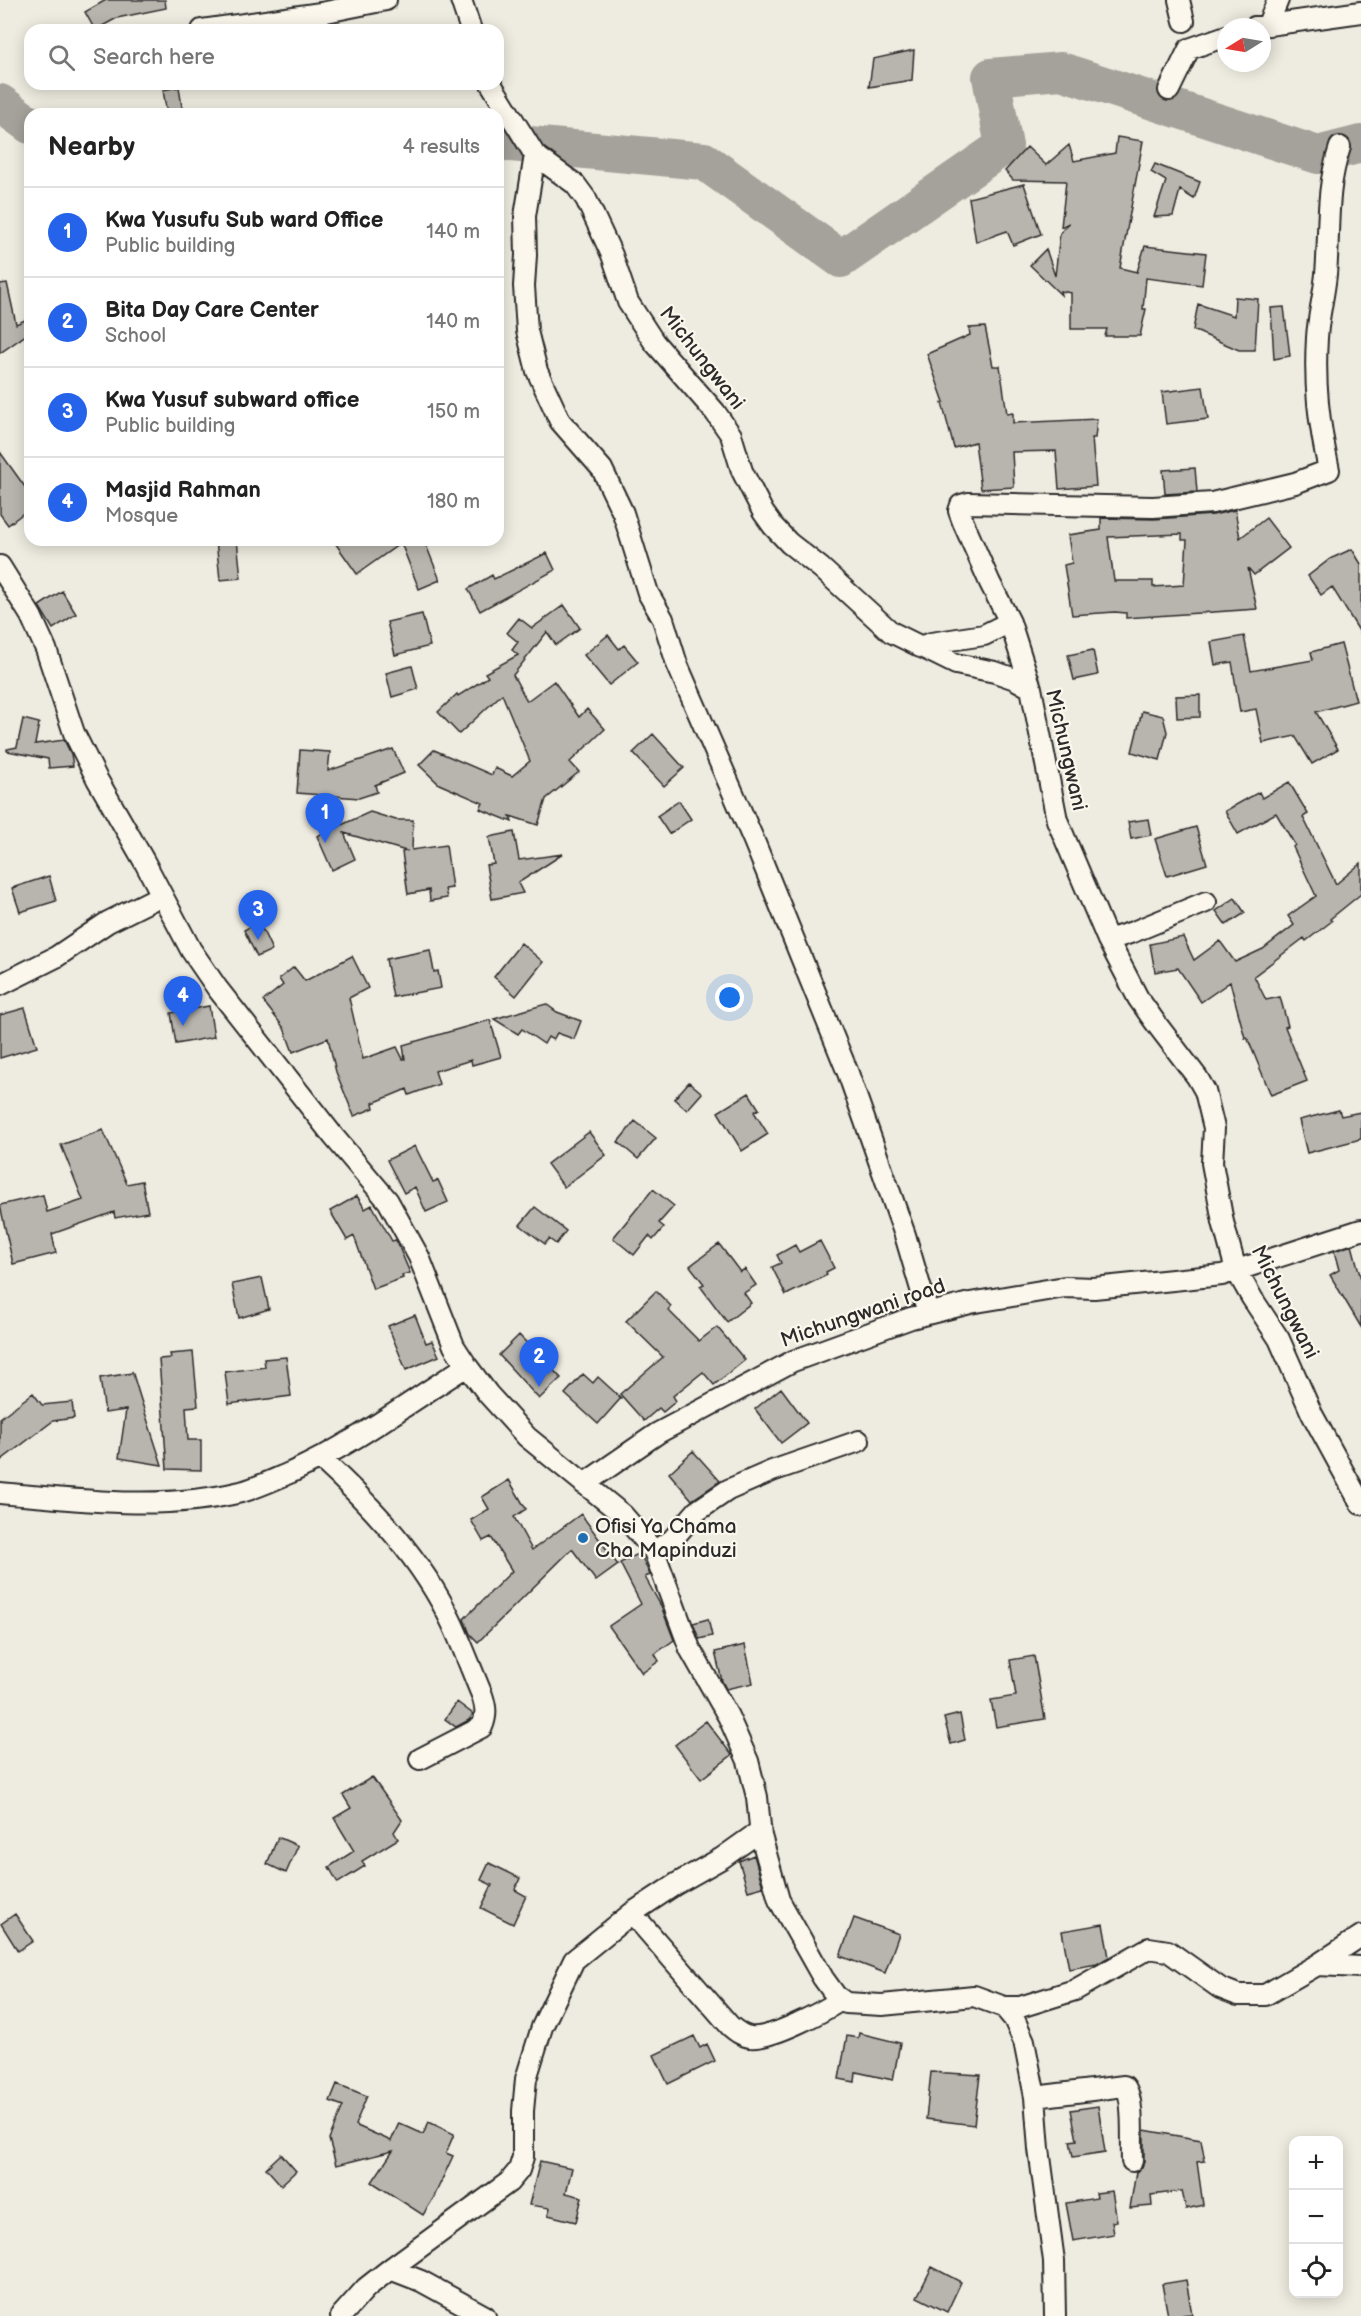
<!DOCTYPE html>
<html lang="en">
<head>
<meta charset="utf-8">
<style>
  body { margin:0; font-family:"Balsamiq Sans",sans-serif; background:#f6f6f6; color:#222 }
  .controls { position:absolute; right:18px; bottom:18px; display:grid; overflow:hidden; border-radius:12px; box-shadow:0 3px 15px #0003 }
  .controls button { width:54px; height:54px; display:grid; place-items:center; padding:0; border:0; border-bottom:2px solid #e0e0e0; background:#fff; color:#222; font:30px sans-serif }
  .compass { position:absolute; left:1217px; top:18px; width:54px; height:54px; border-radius:50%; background:#fff; box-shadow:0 3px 15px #0003; rotate:259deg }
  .you { position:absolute; left:730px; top:998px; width:21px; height:21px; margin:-15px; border:4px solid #fff; border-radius:50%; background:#1a73e8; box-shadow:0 0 0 9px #1a73e833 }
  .badge { display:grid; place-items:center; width:39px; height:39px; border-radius:50%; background:#2563eb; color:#fff; font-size:20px; font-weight:700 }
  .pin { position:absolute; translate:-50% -50px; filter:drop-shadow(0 2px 3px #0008) }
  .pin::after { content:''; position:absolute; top:32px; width:21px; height:18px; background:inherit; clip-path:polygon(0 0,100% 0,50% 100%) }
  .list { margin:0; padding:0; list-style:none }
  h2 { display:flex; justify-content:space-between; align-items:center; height:78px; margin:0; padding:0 24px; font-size:26px }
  h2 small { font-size:20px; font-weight:400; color:#767676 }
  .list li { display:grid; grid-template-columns:39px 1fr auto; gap:18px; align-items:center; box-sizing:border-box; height:90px; padding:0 24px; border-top:2px solid #e0e0e0 }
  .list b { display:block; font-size:22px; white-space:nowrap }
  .list p { margin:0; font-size:20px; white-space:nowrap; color:#767676 }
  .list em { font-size:20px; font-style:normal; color:#767676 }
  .icon { flex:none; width:33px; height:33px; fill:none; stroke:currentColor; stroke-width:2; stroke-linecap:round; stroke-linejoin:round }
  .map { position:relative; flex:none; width:1361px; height:2316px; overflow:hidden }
  .search { position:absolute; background:#fff; box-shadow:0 3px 15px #0003; left:24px; top:24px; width:480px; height:66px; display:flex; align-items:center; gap:15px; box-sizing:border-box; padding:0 21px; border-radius:18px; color:#767676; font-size:22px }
  .panel { position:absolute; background:#fff; box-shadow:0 3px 15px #0003; left:24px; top:108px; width:480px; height:438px; border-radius:18px }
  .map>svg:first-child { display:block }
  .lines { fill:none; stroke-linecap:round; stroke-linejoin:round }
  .river { stroke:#a4a29a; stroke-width:38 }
  .building { fill:#b8b5ae; stroke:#2b2b2b; stroke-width:1.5; fill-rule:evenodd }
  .street-casing { stroke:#2b2b2b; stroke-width:24 }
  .street { stroke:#fbf7ec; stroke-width:20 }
  .poi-dot { fill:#1f6fb2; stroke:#fbf7ec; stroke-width:2 }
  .labels { text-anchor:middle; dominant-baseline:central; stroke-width:4.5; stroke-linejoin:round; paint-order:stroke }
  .street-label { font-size:21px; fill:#2b2b2b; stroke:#fbf7ec }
  .poi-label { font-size:21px; fill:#2b2b2b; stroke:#fbf7ec; text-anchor:start }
</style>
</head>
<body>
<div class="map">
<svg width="1361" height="2316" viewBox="0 0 1361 2316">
  <rect width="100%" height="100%" fill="#eeebe0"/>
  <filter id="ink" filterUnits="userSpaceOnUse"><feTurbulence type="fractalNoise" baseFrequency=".0167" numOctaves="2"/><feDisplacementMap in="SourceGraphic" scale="12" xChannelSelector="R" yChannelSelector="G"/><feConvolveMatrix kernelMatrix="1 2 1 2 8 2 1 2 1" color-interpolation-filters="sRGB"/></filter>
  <g filter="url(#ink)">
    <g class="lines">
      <path class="river" d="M0,103l30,22
        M498,142l206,19 137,98 163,-113 -13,-69 70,-6 257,84 43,-11"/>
    </g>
    <path class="building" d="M106,0h59l1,8 -49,10 -22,12 -10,-18z
      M914,50l-2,30 -43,7 4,-28z
      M179,87l4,27h-16l-4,-24z
      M1117,137l26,4 -23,127 17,4 8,-26 61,7 -4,32 -56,-7 -3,31h3l-6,27h-35l2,-7h-36v-36l-11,-2 1,4 -31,-30 16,-16 9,27 5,-43 9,-10 -8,4 5,-46 -53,-1 -8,-9 22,-24 19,18 23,-20 5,16 41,-8z
      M1155,164l45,18 -6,17 -14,-9 -7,26 -19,1 12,-36 -15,-9z
      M1024,184l17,50 -28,11 -6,-14 -31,11 -7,-44z
      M7,283l9,41 14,-6v14l-30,21v-69z
      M1235,297l23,2 -3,51h-16l-46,-20 5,-26 36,12z
      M1284,307l6,49 -16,3 -3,-51z
      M985,327l8,39h7l7,48 6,-1v10l84,-4 -2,19h-3l4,48 -37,3 -3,-38 -44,1 2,35 -33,2 -6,-47 -21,6 -12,-45 2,-1 -17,-48 43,-19 -1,-7z
      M1203,387l5,32 -42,5 -4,-32z
      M0,452l30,42v14l-22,17 -8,-11z
      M1195,468l2,24 -32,2 -2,-24z
      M1235,510l5,28 26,-20 23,30 -35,27 -6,-7 9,41 -131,9v-5l-11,-1 -43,3 -8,-50 8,-2 -4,-28 33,-5v-12l53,1 59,-4zM1182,534v6h5l-3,45 -31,2v-6h-39l-6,-44z
      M216,540h21l4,38 -21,2z
      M333,540h91l16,40 -21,9 -18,-46 -44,31z
      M1352,549l9,15v70l-29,-47 -11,8 -13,-19 22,-17z
      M547,553l8,17 -75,41 -12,-22 24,-14 2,4z
      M62,591l14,23 -23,15 -14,-23z
      M564,605l16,23 -24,17 -9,-13 -34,43 14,26 27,-20 25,36 8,-8 18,20 -35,33 9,10 -33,27 -8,26 -28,-9 2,6 -32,-13 3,-6 -44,-19 -20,-19 15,-15 58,25 3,-7 17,8 18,-15 -28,-67 -43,40 -21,-22 19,-18 1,2 30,-19 -3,-4 33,-18 -6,-5 6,-8 -11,-9 12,-15 13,10z
      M422,614l8,32 -35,9 -8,-33z
      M608,635l11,14 5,-4 14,17 -29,23 -25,-30z
      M1244,636l7,35 62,-11 -2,-8 30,-8 15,57 -40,11 22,37 -26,15 -17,-28 -32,7 -7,-34 -16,3 -8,-50 -17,3 -4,-23z
      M1093,650l5,25 -24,5 -6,-25z
      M412,666l6,23 -26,8 -6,-24z
      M1200,695v22l-23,1 -1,-22z
      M1142,711l21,5 4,16 -7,28 -28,-8z
      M23,719l16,4 -4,21 29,-4 7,14 2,12 -24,2 -1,-9 -41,-8v-2l10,-2z
      M653,734l31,34 -20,18 -31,-33z
      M393,749l11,24 -29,12 2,7 -18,6 -62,-5 3,-43 30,2 -2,19z
      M1289,782l19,32 -5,3 33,67 25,-21v31l-31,25 2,2 -26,20 -2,-3 -50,38 12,24 14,-3 8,29 -3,1 22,54 -36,14 -24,-58 -2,1 -15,-56 -29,20 -23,-34 -23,4 -5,-28 33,-7 11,23 26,-19 15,21 28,-13 31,-24 -6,-9 28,-20 -23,-49 2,-2 -19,-32 -38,21 -13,-23 34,-19 3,6z
      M679,801l12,18 -22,15 -12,-18z
      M370,812l26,8h17l-1,30 34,-5 6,43 -7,1 2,9 -17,3 -1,-11 -21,4 -6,-42 4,-1 -62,-18 11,26 -23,11 -15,-34z
      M1148,819l3,16 -20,4 -3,-17z
      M1196,827l11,37 -40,12 -12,-37z
      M514,832l5,28 44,-6 -45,29 5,10 -31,6 -6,-34 8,-1 -5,-27z
      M49,876l7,25 -36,11 -8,-24z
      M1235,898l10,15 -19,12 -10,-14z
      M259,922l13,28 -15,7 -13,-27z
      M521,943l22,19 -27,34 -22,-19z
      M430,950l4,22 4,-1 3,17 -48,9 -7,-38z
      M352,956l16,32 -19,10 14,61 34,-12 6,12h2l-2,-14 87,-25 11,37 -29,8 -1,-5 -36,11 4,13 -30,11 -2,-6 -34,14 1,5 -20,8 -18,-44 -8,-34 -35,14 -9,-24 -21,-27 20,-16 -4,-6 15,-12 11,14z
      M546,1004l11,8 24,9 -7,18 -17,-6 -4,7 -5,-3 -4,7 -22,-15 -4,5 -24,-15z
      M209,1006l5,31 -38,7 -5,-31z
      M25,1008l12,39 -37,11v-43z
      M689,1082l13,11 -15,17 -13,-11z
      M749,1093l10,16 -5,3 14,22 -26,17 -24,-39z
      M1339,1110l2,6 20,-4v27l-54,14 -8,-33z
      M635,1121l21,17 -18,21 -20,-17z
      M103,1130l24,54 15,-3 6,31 -33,6 -1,-6 -62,22 4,19 -43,11 -13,-59 43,-10 4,17 36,-12 -22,-55z
      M589,1132l17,23 -42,32 -17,-23z
      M415,1146l18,36 5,-2 10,22 -22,10 -11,-25 -11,6 -17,-33z
      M653,1189l21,17 -15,17 5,4 -11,13 -4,-4 -15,19 -21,-17z
      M357,1196l8,13 7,-4 20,36 4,-1 14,33 -8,2 1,3 -30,11 -19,-53 -7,4 -17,-29z
      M535,1207l31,24 -10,13 -7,-5 -4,5 -25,-19z
      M820,1241l14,27 -8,4 1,3 -41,20 -14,-28 9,-4 -4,-8 18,-10 4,7z
      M719,1244l21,28 5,-3 11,16 -12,8 7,10 -24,19 -27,-36 4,-2 -14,-18z
      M1352,1245l9,34v48l-31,-52 9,-5 -5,-19z
      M262,1278l7,31 -30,9 -7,-34z
      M656,1291l15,15 -3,4 31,31 18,-14 28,33 -31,25 -11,-13 -30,24 3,5 -13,11 -4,-4 -15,13 -24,-27 43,-37 -37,-36z
      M415,1315l11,28 6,-2 7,15 -33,14 -18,-44z
      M519,1335l42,43 -22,21 -40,-44z
      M193,1352l5,54 -12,1 2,33h13v30l-34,-1 -8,-110 12,-1 -1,-4z
      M286,1357l5,39 -62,8 -4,-32 40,-5 -1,-8z
      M132,1371l8,26 22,68 -43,-7 7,-48 -21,3 -5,-35 32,-5z
      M583,1374l10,9 5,-6 23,21 -23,26 -33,-30z
      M781,1388l26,35 -26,20 -26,-34z
      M33,1393l9,12 30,-3 2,16 -21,3 -53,40v-43z
      M693,1451l27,30 -28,19 -23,-27z
      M509,1480l17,29 -12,8 18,33 49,-36 37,51 -22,16 -24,-32 -94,93 -8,-8 -6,-15 48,-48 -21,-34 -8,4 -12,-21 18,-11 -7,-12z
      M640,1553l10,22 -5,2 16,29 13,34 -19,14 4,7 -17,12 -33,-47 32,-22 -21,-41z
      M708,1619l4,17 -13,3 -6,-16z
      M745,1645l8,38 -27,6 -4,-8 -7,-29z
      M1034,1656l11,63 -49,8 -5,-27 25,-4 -6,-36z
      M457,1702l16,12 -4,6 -13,7 -11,-8z
      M960,1714l5,26 -14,4 -7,-26z
      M706,1721l26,34 -31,24 -26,-34z
      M372,1777l30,43 -8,12 4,7 -36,22 3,5 -27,17 -9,-16 25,-16 -20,-33 17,-10 -8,-13z
      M278,1837l20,9 -12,27 -19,-9z
      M754,1855l9,32 -15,4 -9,-30z
      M489,1863l31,15 -5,12 11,6 -13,28 -32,-16 11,-23 -11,-5z
      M15,1914l18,27 -15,10 -17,-27z
      M854,1918l45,16 -14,39 -45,-17z
      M1103,1924l6,33 -12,7 -28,5 -7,-38z
      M859,2033l41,10 -7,37 -37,-8 -1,10 -16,-3 8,-43 11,2z
      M694,2036l6,12 7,-4 8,17 -47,23 -14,-29z
      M931,2072l49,3 -6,50 -48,-6z
      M337,2084l30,12 -12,29 36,16 8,-18 24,11 6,-12 25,12 -8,19 7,3 -20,43 -10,16 -51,-33 21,-31 -57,14 -7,-26 14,-33 -13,-5z
      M1098,2106l7,46 -32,5 -3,-16 7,-1 -6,-30z
      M1144,2130l57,10 4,21 -8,1 6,43 -17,4 -4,-18 -31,4 1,11 -22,2 6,-36 6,-5 2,-6z
      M281,2154l15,17 -15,14 -15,-17z
      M540,2161l32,7 -6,25 16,4 -6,25 -28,-7 2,-7 -21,-3z
      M1112,2191l5,30 -5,1 2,12 -41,7 -7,-38 31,-5 -1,-5z
      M932,2267l29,15 -14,30 -30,-15z
      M1186,2280l6,34 -24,2 -6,-32z"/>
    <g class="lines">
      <g class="street-casing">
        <path id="street" d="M461,0l10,30
          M1179,0l5,21
          M1268,24l10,-24
          M1255,27l106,-15
          M202,30l119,-17 65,-13
          M491,84l44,71 -10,61 1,39 -2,31 3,45 10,40 23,50 42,48 21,44 25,80 15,26 14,45 77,177 94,232 57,162 23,78
          M1169,90l20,-41 37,-13
          M535,155l40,29 11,15 26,56 16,47 26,40 61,70 16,23 11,36 21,41 10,14 16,17 32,25 70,64 65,32 39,8 20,7 16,9 26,132 51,120 30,58 17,24 42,55 8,14 9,37 -2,35 11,59 13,48 16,28 27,41 33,75 49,90
          M0,566l31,50 15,33 28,84 23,46 47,82 47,89 26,38 117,149 54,64 31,56 35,89 13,20 21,28 39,43 96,78 31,36 36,98 38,67 20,45 9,36 4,39 18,64 44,78 13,18 10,7 36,2 92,-9 30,11 10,12 10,22 11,56 4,52 15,112 1,55
          M920,647l11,-4 53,-8 26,-13
          M1031,688l-21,-66 -20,-39 -27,-61 -4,-11 2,-6 7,-2 185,4 59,-4 83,-20 34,-13c-10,-46 -15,-85 -12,-132 1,-21 7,-42 9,-64 4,-45 -1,-82 14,-127
          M1108,940l25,-8 73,-30
          M0,985l56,-28 52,-35 54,-27
          M321,1459c51,47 101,100 131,164 11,24 20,48 30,72 4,12 5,20 0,32l-62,32
          M584,1484l74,-51 135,-72 118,-43 59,-15 95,-16 29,1 128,-13 139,-45
          M0,1493c79,7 162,18 241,-1 18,-5 34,-13 51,-20 62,-28 117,-70 175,-106
          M654,1551l18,-11 25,-29 31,-21 44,-19 87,-30
          M632,1913l98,113c6,5 12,10 20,11 20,3 74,-26 91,-37
          M1317,1965l44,2
          M1004,2007h16l55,-17 74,-42 19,3 52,37 18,7h27l52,-30 44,-29
          M1035,2097l89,-11c11,10 7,59 8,75
          M390,2269l31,12 64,35
          M341,2316l25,-28 24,-19 119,-87 10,-12 4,-13v-46l3,-32 16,-52 32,-67 58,-47 44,-29 46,-26 38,-27"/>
      </g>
      <use href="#street" class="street"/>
    </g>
  </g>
  <circle class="poi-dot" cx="583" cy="1538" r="6"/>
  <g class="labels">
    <g class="street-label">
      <text transform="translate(702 358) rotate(52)">Michungwani</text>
      <text transform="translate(1066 750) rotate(77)">Michungwani</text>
      <text transform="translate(1285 1302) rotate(63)">Michungwani</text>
      <text transform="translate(863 1313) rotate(-19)">Michungwani road</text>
    </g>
    <g class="poi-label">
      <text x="595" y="1526">Ofisi Ya Chama<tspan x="595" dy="24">Cha Mapinduzi</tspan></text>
    </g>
  </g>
</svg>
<div class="controls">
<button>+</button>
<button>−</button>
<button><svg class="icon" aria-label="locate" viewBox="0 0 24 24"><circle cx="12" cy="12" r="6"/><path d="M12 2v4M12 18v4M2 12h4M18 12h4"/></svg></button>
</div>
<svg class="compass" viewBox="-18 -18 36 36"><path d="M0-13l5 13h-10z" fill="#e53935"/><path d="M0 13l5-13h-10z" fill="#767676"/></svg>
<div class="you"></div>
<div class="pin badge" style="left:325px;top:843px">1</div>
<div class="pin badge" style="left:539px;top:1387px">2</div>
<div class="pin badge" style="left:258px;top:940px">3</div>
<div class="pin badge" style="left:183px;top:1026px">4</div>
<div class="search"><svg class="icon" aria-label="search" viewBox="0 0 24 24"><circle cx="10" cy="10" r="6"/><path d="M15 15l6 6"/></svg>Search here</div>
<section class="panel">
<h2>Nearby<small>4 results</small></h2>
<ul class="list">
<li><span class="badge">1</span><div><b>Kwa Yusufu Sub ward Office</b><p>Public building</p></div><em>140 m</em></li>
<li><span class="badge">2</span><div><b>Bita Day Care Center</b><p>School</p></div><em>140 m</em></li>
<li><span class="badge">3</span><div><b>Kwa Yusuf subward office</b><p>Public building</p></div><em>150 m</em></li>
<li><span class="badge">4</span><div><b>Masjid Rahman</b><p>Mosque</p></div><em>180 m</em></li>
</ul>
</section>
</div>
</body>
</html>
